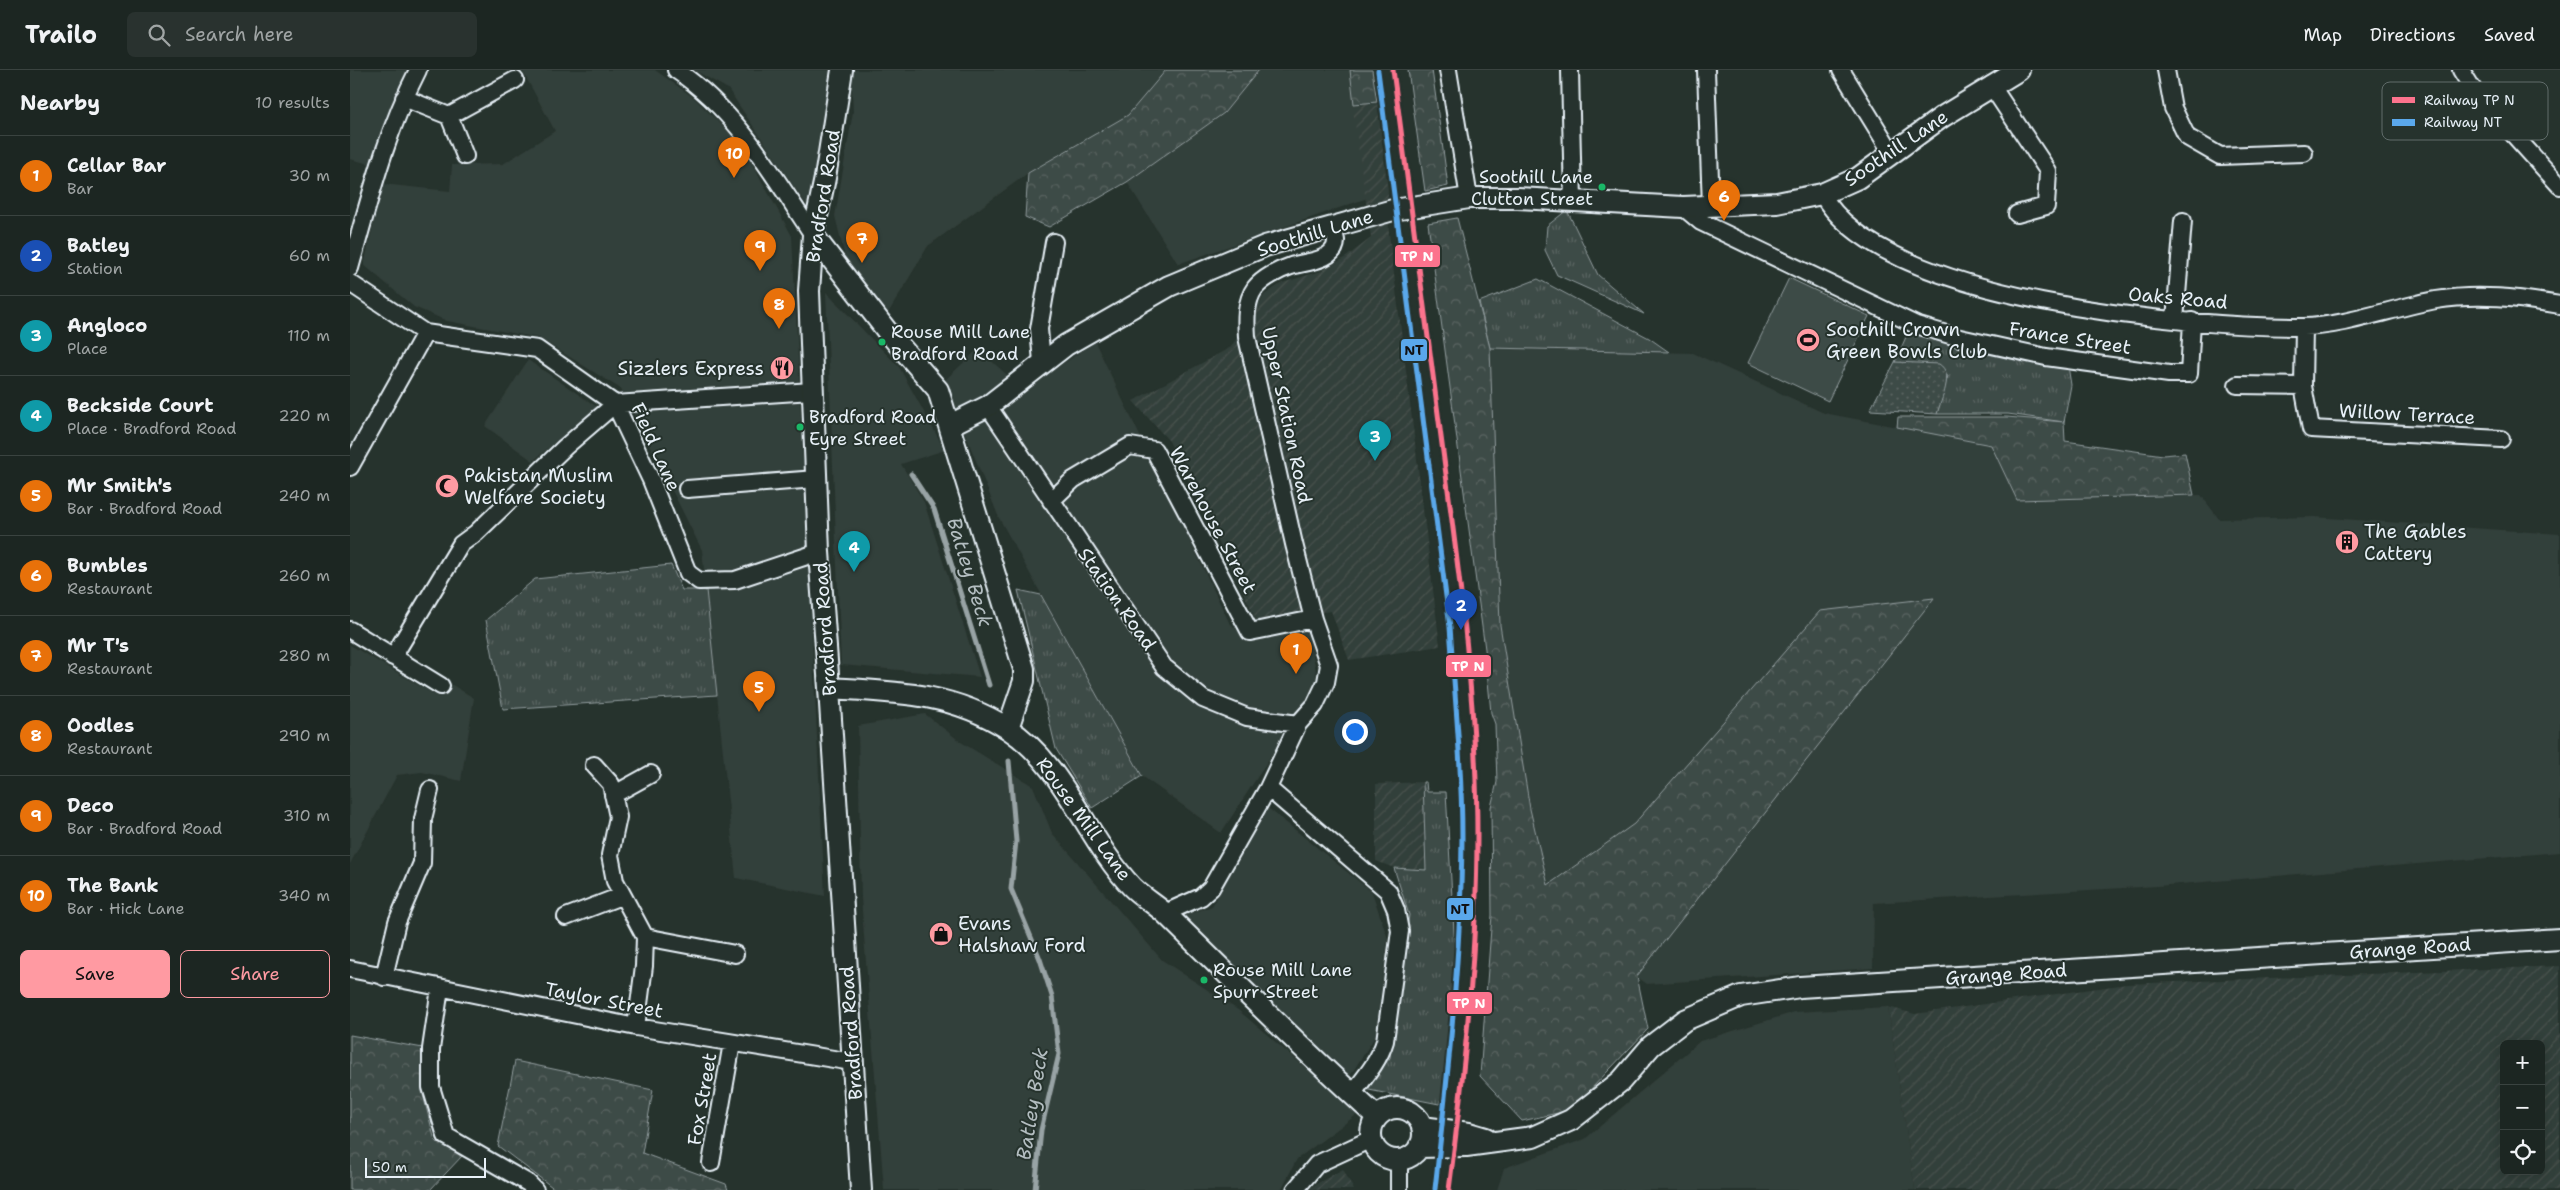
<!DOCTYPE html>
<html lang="en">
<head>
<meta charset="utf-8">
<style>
  body { margin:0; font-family:"Shantell Sans",sans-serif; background:#29322f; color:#f1f3f6 }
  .controls { position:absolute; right:15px; bottom:15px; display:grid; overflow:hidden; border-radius:8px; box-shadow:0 2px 12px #0003 }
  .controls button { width:45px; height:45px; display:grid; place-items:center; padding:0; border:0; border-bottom:1px solid #3a4340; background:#1c2622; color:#f1f3f6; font:25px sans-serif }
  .scale { position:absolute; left:15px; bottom:12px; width:121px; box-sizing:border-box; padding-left:5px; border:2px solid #e8f1f8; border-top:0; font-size:14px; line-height:18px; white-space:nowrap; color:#e8f1f8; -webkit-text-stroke:4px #26332d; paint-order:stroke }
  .you { position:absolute; left:1004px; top:661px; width:18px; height:18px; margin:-12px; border:4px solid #fff; border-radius:50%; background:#1a73e8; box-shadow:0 0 0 8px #1a73e833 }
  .badge { display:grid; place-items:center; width:32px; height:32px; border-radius:50%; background:#ff9aa2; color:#fff; font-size:16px; font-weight:700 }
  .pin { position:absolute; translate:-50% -41px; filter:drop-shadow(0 1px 2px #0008) }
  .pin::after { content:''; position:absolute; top:26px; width:18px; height:15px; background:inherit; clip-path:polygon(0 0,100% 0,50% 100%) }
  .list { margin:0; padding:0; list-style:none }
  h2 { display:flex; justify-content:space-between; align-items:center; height:65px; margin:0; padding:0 20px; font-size:21px }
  h2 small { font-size:16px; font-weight:400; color:#a0a5a5 }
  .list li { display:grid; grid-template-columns:32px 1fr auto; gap:15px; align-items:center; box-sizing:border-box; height:80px; padding:0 20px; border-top:1px solid #3a4340 }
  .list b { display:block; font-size:19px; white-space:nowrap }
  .list p { margin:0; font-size:16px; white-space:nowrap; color:#a0a5a5 }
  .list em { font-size:16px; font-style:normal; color:#a0a5a5 }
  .actions { display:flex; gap:10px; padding:15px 20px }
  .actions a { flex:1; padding:11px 0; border:1px solid #ff9aa2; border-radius:8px; text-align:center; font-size:18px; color:#ff9aa2 }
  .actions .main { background:#ff9aa2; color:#111 }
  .icon { flex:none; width:28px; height:28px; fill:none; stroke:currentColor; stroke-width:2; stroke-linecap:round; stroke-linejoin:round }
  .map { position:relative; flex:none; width:2210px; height:1120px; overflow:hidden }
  header { display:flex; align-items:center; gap:30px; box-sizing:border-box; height:70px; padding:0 25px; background:#1c2622; border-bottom:1px solid #3a4340 }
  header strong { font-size:24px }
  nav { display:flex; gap:28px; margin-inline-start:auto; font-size:18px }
  .search { width:350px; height:45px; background:#29322f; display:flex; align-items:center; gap:12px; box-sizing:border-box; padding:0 18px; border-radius:8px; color:#a0a5a5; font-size:19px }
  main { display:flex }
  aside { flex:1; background:#1c2622 }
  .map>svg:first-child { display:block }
  .built { fill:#333f3a }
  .industrial { fill:url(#industrial-furrows); fill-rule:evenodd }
  .grass { fill:url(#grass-tufts); stroke:#939ea0 }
  .forest { fill:url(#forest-crowns); stroke:#939ea0 }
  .park { fill:url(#park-dots); stroke:#939ea0 }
  .pitch { fill:#3e4b47; stroke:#939ea0 }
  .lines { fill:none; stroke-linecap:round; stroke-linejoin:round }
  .stream { stroke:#98a3a5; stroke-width:5 }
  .minor-casing { stroke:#e8f1f8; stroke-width:20 }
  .major-casing { stroke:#e8f1f8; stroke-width:24 }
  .minor { stroke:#26332d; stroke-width:16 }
  .major { stroke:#26332d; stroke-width:20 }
  .rail-1-casing { stroke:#26332d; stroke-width:9 }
  .rail-2-casing { stroke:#26332d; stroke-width:9 }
  .rail-1 { stroke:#fc738d; stroke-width:5 }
  .rail-2 { stroke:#5aa8eb; stroke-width:5 }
  .bus-dot { fill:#1ab867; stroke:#26332d; stroke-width:2 }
  .labels { text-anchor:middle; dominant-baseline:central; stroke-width:4; stroke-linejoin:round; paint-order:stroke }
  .bus-label { font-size:18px; fill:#e8f1f8; stroke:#26332d; text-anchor:start }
  .street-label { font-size:19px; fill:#e8f1f8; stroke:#26332d }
  .poi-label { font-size:19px; fill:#e8f1f8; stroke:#26332d; text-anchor:start }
  .water-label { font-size:20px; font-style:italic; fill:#b3bdc0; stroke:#26332d }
  .key { fill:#26332d; stroke:#606c6a; stroke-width:1 }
  .key-label { font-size:14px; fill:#e8f1f8 }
  .line-badge { stroke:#26332d; stroke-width:2 }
  .badge-label { font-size:14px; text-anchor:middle; font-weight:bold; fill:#fff }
  .pale-badge-label { font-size:14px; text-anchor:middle; font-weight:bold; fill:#111 }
</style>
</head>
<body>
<header>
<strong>Trailo</strong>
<div class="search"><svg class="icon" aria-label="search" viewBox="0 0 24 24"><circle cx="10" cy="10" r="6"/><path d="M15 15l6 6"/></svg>Search here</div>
<nav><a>Map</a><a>Directions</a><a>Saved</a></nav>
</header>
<main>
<aside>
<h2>Nearby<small>10 results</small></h2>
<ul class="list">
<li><span class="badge" style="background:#e8710a">1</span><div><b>Cellar Bar</b><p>Bar</p></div><em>30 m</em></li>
<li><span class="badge" style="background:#1a4fb4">2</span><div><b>Batley</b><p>Station</p></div><em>60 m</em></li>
<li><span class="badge" style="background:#0f9aa8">3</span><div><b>Angloco</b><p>Place</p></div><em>110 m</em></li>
<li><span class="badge" style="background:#0f9aa8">4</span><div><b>Beckside Court</b><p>Place · Bradford Road</p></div><em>220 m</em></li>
<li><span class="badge" style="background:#e8710a">5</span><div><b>Mr Smith's</b><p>Bar · Bradford Road</p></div><em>240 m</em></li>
<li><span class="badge" style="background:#e8710a">6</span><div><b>Bumbles</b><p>Restaurant</p></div><em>260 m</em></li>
<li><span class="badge" style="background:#e8710a">7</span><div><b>Mr T's</b><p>Restaurant</p></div><em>280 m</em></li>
<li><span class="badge" style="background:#e8710a">8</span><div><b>Oodles</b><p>Restaurant</p></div><em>290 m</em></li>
<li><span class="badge" style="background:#e8710a">9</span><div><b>Deco</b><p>Bar · Bradford Road</p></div><em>310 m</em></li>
<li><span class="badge" style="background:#e8710a">10</span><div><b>The Bank</b><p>Bar · Hick Lane</p></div><em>340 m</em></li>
</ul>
<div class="actions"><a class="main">Save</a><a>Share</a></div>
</aside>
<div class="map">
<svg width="2210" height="1120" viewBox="0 0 2210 1120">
  <defs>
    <pattern id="industrial-furrows" width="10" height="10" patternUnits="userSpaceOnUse" patternTransform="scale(1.25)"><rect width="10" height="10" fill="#333f3a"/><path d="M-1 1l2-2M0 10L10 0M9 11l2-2" fill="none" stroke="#47524e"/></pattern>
    <pattern id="grass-tufts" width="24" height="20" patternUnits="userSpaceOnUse" patternTransform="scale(1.25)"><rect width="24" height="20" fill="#3e4b47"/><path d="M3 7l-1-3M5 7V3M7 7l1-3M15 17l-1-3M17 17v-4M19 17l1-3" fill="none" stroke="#5a6562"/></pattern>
    <pattern id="forest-crowns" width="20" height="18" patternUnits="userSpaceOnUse" patternTransform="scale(1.25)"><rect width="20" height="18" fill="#3e4b47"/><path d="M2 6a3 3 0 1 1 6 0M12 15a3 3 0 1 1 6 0" fill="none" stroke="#5a6562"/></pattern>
    <pattern id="park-dots" width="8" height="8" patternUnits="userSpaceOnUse" patternTransform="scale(1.25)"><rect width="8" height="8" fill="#3e4b47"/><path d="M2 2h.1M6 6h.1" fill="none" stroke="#5a6562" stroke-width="1.8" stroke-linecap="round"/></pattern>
  </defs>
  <rect width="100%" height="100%" fill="#26332d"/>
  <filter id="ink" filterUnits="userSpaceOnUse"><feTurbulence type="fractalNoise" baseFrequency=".02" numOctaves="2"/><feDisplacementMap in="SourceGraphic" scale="10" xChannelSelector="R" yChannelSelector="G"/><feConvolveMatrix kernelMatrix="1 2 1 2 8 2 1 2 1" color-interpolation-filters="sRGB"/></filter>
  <g filter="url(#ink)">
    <path class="built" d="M0,0h57l-37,94 -20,-5z
      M172,0h133l38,27 49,48 50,91 33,660 -89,-18 -34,-328 -81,-161 -82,-51 -92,-17 -33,-14 -50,-42 18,-81 68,7 2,-26 51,-1 52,-33z
      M344,0h138l-22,140 -82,-121z
      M501,0h315l-38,45 -100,58 -100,73 -41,69 -39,-46 -13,-53 18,-104z
      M909,0h91l4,34 23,-2 11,89 -210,73 -51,-82 97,-69z
      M476,222l73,75 46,83 -44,14 23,38 56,175 -139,-12z
      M745,272l134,280 20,20 59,-15 9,50 -16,33 -80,123 -79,-57 -143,-258 -55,-137 34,-32 46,41z
      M1140,278l203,5 131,60 167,32 26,55 184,-5 18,24 95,-2 246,17v318l-403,34 -283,17 -1,65 -226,16 -91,-65 -26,-110 -30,-184z
      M178,290l69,47 -64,54 -48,-35z
      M0,575l89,52 10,-14 25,15 -13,83 -39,-9 -25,3 -47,89z
      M575,644l36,28 72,44 19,47 110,127 76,50 121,103 -62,46 -16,31h-397l-23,-292 -3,-172z
      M918,738l104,84 16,47 -12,96 -26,41 -171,-159 33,-11z
      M1538,937l27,183h-418l7,-22 81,-29 115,-98 95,-29z"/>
    <path class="industrial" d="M1027,32l11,92 1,39 51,413 -91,14 -18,-49 -74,10 -88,-180 -36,-40 98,-54 33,-52 18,-12 39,-12 25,-14 25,-19 -18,-129 1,-5z
      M1073,712l3,89 -32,-3 -18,-7v-77z
      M2210,896v224h-645l-27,-183 27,7 212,-30zM2154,974h37v127h-37z
      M993,1099l11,21h-44l1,-3z"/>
    <path class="grass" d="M1217,140l31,65 46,39 -87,-39 -12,-25 2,-24z
      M1188,209l111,59 20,14 -179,-4 -11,-46z
      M1559,260l159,36 3,19 -7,37 -56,-8h-71l11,-38 -53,-14z
      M321,495l11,25h24l11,105 -214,14 -17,-89 49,-41z
      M668,520l23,5 101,181 -50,32 -36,-59z
      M1073,712h3l1,10h19l10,176 -12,137 -80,-16 26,-31 19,-143 -15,-47 32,2z"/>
    <path class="forest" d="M816,0h93l-35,43 -97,69 -78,45 -24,-10 3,-44 100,-58z
      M1000,0h22l5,32 -23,2z
      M1058,0h24l16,116 -23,5z
      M1107,148l33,130 10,277 30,184 18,76 86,-61 186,-213 114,-13 -297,378 11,53 -77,81 -49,11 -42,-45 12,-161 -1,-108 6,-25 -2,-58 -4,-11 -6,-64 -57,-426z
      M1548,347h109l57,5 1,19 98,14 22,-2 9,42 -177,5 -26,-55 -94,-18z
      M0,965l73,13 -1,43 13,50 28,14 -33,35h-80z
      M165,991l138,29 -11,63 84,31 2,6h-172l-58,-44z"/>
    <path class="park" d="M1545,292l44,2c16,10 2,35 -2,50l-67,-4z"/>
    <path class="pitch" d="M1439,208l80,38 -41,85 -80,-38z"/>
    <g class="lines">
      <path class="stream" d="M561,404l23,35 55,176
        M659,691l7,80 -5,48 29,70 12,37 7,58 -18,76 -6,60"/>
      <g class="minor-casing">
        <path id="minor" d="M326,0c61,41 97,105 137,165
          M1098,0l21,128
          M1220,0l3,132
          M1356,0l5,136
          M1491,0l51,83
          M1816,0l7,38 14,29 33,19 84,-3
          M2111,0l13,21 86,95
          M1641,15l57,86 -2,35 -29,8
          M54,28l45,18 66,-36
          M99,46l16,40
          M1472,124c59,108 367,133 481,133 39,0 93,-20 133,-27 42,-7 83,-2 124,5
          M1333,137l18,15 215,103 44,13 86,19 123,17h20l3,-53
          M0,198c19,-67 36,-136 68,-198
          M0,213l75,50 112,16 78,55 36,76 37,93 11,8 36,-1 84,-28
          M1825,250l8,-99
          M1954,257l-1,59 8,43 190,10
          M692,292l-3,-33 15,-87
          M1887,315l66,1
          M265,334l197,-13
          M638,336l176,261 39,32 44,18 51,7
          M0,397l75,-134
          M337,419l129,-10
          M701,431l22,-21 57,-34 24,4 96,182 63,-13
          M0,560l91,56
          M43,587l68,-113 15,-11 89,-86 50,-43
          M244,695l17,19 7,33 -8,38 5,26 30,56 -1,29 -8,61
          M918,718l120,103 8,19 4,21 -15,110c-6,20 -20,36 -33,53
          M263,725l38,-21
          M815,843l36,-16 10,-9 57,-100 30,-64 17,-19 11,-23 3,-17 -16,-46 -19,-75 -47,-207c-1,-16 -2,-35 8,-49 8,-10 24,-18 36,-22 13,-4 45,-5 45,-25 0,-4 -3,-10 -4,-15
          M216,847l55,-21
          M295,867l90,17
          M0,899l286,58 216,35
          M34,907l13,-55 25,-59 1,-44 7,-29
          M90,918l-9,61v38l15,49 82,47 7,7
          M361,1093l21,-120
          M945,1120l22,-26 54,-25
          M1049,1120v-30"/>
      </g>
      <g class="major-casing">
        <path id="major" d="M492,0l-17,108 -12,57 -4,56 10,261 10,136 32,502
          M463,165l74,96 51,59 86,279v12l-16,47
          M600,355l38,-19 78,-61 103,-59 96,-40 128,-36 76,-12h49l165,9 94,-4 45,-9 36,-16 84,-61 77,-47
          M479,618c65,4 121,4 178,40 58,37 79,111 125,159 11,11 25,18 36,29 69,68 137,136 209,201
          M1021 1064a26 26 0 1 1 52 0a26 26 0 1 1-52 0Z
          M1072,1057l47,6 17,5
          M1069,1077l47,-1 67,-9 38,-17 50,-39 30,-35 34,-26 56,-24 59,-9 760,-48"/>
      </g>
      <use href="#minor" class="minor"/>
      <use href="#major" class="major"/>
      <g class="rail-1-casing">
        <path id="rail-1" d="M1043,0c17,127 33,254 50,382 17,127 34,254 34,383 0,119 -13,237 -28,355"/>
      </g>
      <g class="rail-2-casing">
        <path id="rail-2" d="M1028,1l72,556c5,70 12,141 12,211 -1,118 -14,235 -27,351"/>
      </g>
      <use href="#rail-1" class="rail-1"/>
      <use href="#rail-2" class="rail-2"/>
    </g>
  </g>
  <defs>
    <g id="stadium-disc" transform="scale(1.25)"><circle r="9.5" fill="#ff9aa2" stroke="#26332d"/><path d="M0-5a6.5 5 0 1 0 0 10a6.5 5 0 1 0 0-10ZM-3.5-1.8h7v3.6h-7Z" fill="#111"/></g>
    <g id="restaurant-disc" transform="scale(1.25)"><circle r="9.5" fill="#ff9aa2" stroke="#26332d"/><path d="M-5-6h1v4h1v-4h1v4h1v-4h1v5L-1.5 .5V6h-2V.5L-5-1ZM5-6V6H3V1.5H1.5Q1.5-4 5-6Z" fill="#111"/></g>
    <g id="mosque-disc" transform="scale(1.25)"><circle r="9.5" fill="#ff9aa2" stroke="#26332d"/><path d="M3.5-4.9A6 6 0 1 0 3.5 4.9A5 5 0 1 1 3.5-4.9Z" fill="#111"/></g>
    <g id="building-disc" transform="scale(1.25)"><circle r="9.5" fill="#ff9aa2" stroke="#26332d"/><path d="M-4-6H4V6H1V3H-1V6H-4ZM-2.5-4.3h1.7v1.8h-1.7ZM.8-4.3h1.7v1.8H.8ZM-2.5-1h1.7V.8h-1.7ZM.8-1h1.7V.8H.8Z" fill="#111"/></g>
    <g id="shop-disc" transform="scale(1.25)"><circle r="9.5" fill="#ff9aa2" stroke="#26332d"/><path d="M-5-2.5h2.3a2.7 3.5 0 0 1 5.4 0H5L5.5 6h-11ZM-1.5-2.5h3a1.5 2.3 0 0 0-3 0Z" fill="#111"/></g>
  </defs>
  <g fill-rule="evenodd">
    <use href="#stadium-disc" x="1458" y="270"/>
    <use href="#restaurant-disc" x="432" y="298"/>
    <use href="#mosque-disc" x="97" y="416"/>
    <use href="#building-disc" x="1997" y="472"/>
    <use href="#shop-disc" x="591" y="864"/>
  </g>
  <g class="bus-dot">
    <circle cx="1252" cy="117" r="4.5"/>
    <circle cx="532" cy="272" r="4.5"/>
    <circle cx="450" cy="357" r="4.5"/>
    <circle cx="854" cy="910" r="4.5"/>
  </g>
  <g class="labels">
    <g class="bus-label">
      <text x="1243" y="107" text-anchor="end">Soothill Lane<tspan x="1243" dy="22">Clutton Street</tspan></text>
      <text x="541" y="262">Rouse Mill Lane<tspan x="541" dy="22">Bradford Road</tspan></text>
      <text x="459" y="347">Bradford Road<tspan x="459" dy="22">Eyre Street</tspan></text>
      <text x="863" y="900">Rouse Mill Lane<tspan x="863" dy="22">Spurr Street</tspan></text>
    </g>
    <g class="street-label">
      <text transform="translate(1546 78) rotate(-34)">Soothill Lane</text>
      <text transform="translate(473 126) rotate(-81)">Bradford Road</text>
      <text transform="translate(965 163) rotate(-17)">Soothill Lane</text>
      <text transform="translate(1828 228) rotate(5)">Oaks Road</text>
      <text transform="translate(1720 268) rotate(9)">France Street</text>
      <text transform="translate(2057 344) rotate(3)">Willow Terrace</text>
      <text transform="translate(937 345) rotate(78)">Upper Station Road</text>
      <text transform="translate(306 377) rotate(66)">Field Lane</text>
      <text transform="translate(863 450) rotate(62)">Warehouse Street</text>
      <text transform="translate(767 529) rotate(55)">Station Road</text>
      <text transform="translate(475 559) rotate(-94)">Bradford Road</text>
      <text transform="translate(734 749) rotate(54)">Rouse Mill Lane</text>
      <text transform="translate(2060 878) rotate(-4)">Grange Road</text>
      <text transform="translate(1656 904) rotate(-4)">Grange Road</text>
      <text transform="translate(254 930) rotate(11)">Taylor Street</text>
      <text transform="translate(501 963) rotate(-94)">Bradford Road</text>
      <text transform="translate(352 1029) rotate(-80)">Fox Street</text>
    </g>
    <g class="poi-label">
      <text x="1476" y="259">Soothill Crown<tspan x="1476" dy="22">Green Bowls Club</tspan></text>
      <text x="414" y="298" text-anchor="end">Sizzlers Express</text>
      <text x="114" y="405">Pakistan Muslim<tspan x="114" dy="22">Welfare Society</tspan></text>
      <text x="2014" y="461">The Gables<tspan x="2014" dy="22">Cattery</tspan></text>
      <text x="608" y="853">Evans<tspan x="608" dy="22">Halshaw Ford</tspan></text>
    </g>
    <g class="water-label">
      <text transform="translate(620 502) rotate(73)">Batley Beck</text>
      <text transform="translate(682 1034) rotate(-81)">Batley Beck</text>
    </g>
  </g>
  <rect x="2032" y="12" width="166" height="58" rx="8" class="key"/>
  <rect x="2042" y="27" width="23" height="6" fill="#fc738d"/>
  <rect x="2042" y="49" width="23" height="7" fill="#5aa8eb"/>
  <g class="key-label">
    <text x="2074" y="35">Railway TP N</text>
    <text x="2074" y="57">Railway NT</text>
  </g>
  <g class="line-badge">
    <rect x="1044" y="174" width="47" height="24" rx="5" fill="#fc738d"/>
    <rect x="1050" y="268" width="28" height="24" rx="5" fill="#5aa8eb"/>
    <rect x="1095" y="584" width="47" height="24" rx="5" fill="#fc738d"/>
    <rect x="1096" y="827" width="28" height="24" rx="5" fill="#5aa8eb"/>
    <rect x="1096" y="921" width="47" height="24" rx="5" fill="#fc738d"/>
  </g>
  <g class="badge-label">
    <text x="1067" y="191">TP N</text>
    <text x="1118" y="601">TP N</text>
    <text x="1119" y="938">TP N</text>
  </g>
  <g class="pale-badge-label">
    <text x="1064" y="285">NT</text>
    <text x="1110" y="844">NT</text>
  </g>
</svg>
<div class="controls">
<button>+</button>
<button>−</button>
<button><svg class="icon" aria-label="locate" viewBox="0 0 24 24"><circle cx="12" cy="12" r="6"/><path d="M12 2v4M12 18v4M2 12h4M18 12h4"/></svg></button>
</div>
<div class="scale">50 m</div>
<div class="you"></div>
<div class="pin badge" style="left:946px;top:604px;background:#e8710a">1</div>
<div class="pin badge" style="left:1111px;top:560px;background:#1a4fb4">2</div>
<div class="pin badge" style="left:1025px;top:391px;background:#0f9aa8">3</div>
<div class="pin badge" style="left:504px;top:502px;background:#0f9aa8">4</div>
<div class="pin badge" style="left:409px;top:642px;background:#e8710a">5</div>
<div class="pin badge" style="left:1374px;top:151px;background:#e8710a">6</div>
<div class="pin badge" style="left:512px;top:193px;background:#e8710a">7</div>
<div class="pin badge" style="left:429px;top:259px;background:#e8710a">8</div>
<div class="pin badge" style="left:410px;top:201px;background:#e8710a">9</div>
<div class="pin badge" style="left:384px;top:108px;background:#e8710a">10</div>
</div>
</main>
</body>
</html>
